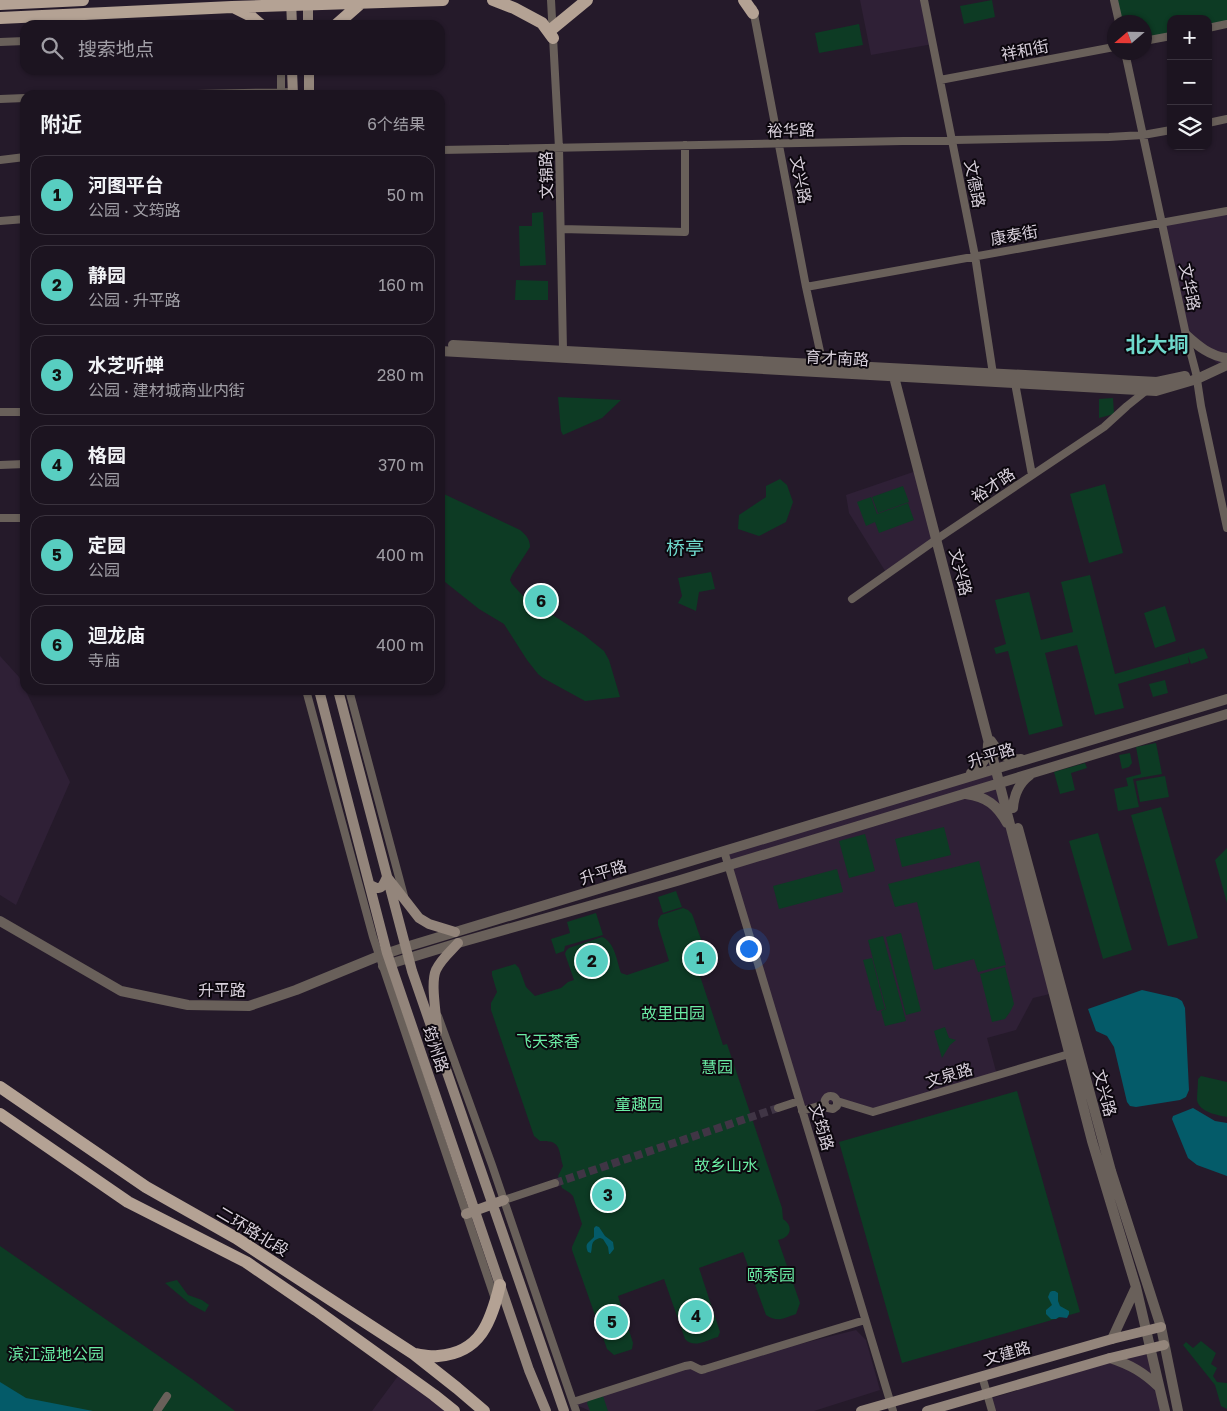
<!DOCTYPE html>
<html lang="zh">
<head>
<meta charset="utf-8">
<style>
  body { margin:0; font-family:"Golos Text","Noto Sans SC",sans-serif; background:#251d29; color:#f1f3f6 }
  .controls { position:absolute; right:15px; top:15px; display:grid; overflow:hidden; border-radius:10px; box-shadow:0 1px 4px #0004 }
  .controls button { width:45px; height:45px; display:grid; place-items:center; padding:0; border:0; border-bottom:1px solid #3a333e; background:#1c1420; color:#f1f3f6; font:25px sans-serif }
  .compass { position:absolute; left:1107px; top:15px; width:45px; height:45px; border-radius:50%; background:#1c1420; box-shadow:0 1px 4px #0004; rotate:250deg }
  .you { position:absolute; left:748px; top:948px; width:18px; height:18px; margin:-12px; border:4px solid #fff; border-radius:50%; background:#1a73e8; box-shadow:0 0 0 8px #1a73e833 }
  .badge { display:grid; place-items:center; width:32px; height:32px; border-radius:50%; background:#58cec1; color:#111; font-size:16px; font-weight:700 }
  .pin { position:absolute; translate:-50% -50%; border:2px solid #fff; box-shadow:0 1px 5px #0006 }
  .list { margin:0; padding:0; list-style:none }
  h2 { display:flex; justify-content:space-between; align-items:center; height:65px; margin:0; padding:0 20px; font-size:21px }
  h2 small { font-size:16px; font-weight:400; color:#a09ea5 }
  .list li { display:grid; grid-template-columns:32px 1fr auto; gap:15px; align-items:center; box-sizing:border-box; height:80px; margin:0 10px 10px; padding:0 10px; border:1px solid #3a333e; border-radius:15px }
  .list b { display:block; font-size:19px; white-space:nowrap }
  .list p { margin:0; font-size:16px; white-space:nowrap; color:#a09ea5 }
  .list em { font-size:16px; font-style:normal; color:#a09ea5 }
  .icon { flex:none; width:28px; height:28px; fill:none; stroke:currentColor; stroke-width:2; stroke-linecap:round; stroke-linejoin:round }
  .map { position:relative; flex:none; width:1227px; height:1411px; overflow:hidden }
  .search { position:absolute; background:#1c1420; box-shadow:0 1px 4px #0004; left:20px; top:20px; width:425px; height:55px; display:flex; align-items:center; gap:12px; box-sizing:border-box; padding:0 18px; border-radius:15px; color:#a09ea5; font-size:19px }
  .panel { position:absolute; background:#1c1420; box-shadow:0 1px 4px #0004; left:20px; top:90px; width:425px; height:605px; border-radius:15px }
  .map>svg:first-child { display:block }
  .built { fill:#2f2036 }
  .green { fill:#0d3b24 }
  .water { fill:#045b69 }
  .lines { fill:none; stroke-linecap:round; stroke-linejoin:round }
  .minor-tunnel { stroke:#403545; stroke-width:8; stroke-dasharray:8 4; stroke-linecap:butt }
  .minor { stroke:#69605a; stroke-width:8 }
  .tertiary { stroke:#69605a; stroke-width:10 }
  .secondary { stroke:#93857b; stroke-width:10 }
  .primary { stroke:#b4a294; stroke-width:12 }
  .labels { text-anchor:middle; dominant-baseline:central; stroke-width:4; stroke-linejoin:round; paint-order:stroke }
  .street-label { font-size:16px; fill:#d8d0db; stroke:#0c070e }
  .park-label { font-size:16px; fill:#6aeca4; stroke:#0c070e }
  .quarter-label { font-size:19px; fill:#6fd9cc; stroke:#0c070e }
  .district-label { font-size:21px; font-weight:bold; fill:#6fd9cc; stroke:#0c070e }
</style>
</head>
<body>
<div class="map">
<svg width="1227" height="1411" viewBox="0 0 1227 1411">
  <rect width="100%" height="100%" fill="#251a2a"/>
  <path class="built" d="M860,0h64l9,44 -62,11z
    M1227,211v152l-6,3 -34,-27 -25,-116z
    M919,470l18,69 -50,35 -38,-61 -3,-18z
    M0,656l19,21 51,105 -54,123 -16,-10z
    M996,769l58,224 -21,5 -17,32 -29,8 10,37 -124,37 -36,-11 -35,10 -78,-260z
    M856,1330l10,10 14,50 -66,21h-224l-18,-8 113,-37 16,4 23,-7z
    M1147,1351l16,60h-171l-3,-12z
    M401,1372l51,39h-80z"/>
  <path class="green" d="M992,0l3,17 -31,7 -4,-18z
    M1114,0h113v24l-19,4v-9h-37v17l-26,5 -1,-19h-25z
    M859,24l4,21 -44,8 -4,-20z
    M543,212l3,53 -26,1 -1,-40h13v-13z
    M516,280l32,1v19h-33z
    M558,397l63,3 -19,18 -39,17 -2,-4z
    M1113,398l1,16 -15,4v-19z
    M780,479l7,6 6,17 -7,20 -27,14 -21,-7 1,-14 27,-18v-11z
    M1105,484l18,69 -34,10 -19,-69z
    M903,486l6,16 -31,11 -6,-16z
    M444,494l76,36c6,5 10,9 10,17l-18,28 -2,5 2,4 12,13 60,38 20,16 5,9 11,37 -35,4 -42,-23 -5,-4 -11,-14 -23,-36 -25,-15 -39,-31v-82z
    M871,497l6,17 31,-11 6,17 -35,13 -4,-11 -9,4 -9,-24z
    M711,572l4,17 -16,3 -3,19 -18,-8 4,-7 -4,-18z
    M1090,575l25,99 89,-26 4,10 -17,6 -3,-8 1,7 -71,21 6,24 -29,7 -18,-70 -32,8 18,73 -34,9 -21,-84 -12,3 -2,-6 12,-4 -11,-44 34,-8 12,48 32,-8 -12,-50z
    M1165,606l11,35 -21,7 -11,-35z
    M1165,680l3,13 -15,4 -4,-13z
    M1156,743l6,31 -29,5 6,28 -21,4 -4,-22 14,-3 -2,-8 15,-4 -5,-27z
    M1130,753l2,10 -3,4 -7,2 -3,-14z
    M1085,763l2,5 -16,5 4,17 -15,4 -6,-22z
    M1165,776l4,21 -29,5 -4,-21z
    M1161,807l37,131 -30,8 -37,-131z
    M944,827l7,28 -49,12 -7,-28z
    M1098,833l34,117 -29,9 -34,-118z
    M865,834l10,37 -26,7 -10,-37z
    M1227,848v55l-12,-43z
    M979,861l27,104 -28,7 -4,-13 -40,11 -17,-68 -22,5 -7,-23z
    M837,869l6,23 -64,17 -6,-23z
    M676,891l6,16 -19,6 -5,-16z
    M683,908l5,2 4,4c4,10 7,22 12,31 1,3 4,4 5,7 6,9 -4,15 -12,15l26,78 4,-1 55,164 1,11c11,7 8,19 -5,21l22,63 -4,11c-12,4 -18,9 -30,1l-23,-63 -44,16 21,64 -2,5c-11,3 -24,12 -33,2l-21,-60 -46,17 15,47 -1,6 -2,1 -16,5 -7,-6 -35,-99v-3l10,-23 -9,-28 -3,-3 -8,-5 -4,-12 5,-10c-5,-18 -2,-26 -23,-25l-6,-5 -43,-126v-7l6,-11 -5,-17v-4l23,-7 4,4 7,19 9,9 26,-8 7,-6 6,-2 -9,-26 1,-3 3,-3 33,-11c13,5 15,25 19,36l6,2 42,-14 -11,-36v-5l3,-5z
    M596,913l7,22 -38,11 -1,5 -8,3 -5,-15 19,-6 -3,-11z
    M901,933l20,78 -15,4 -20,-78z
    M883,936l23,85 -21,5 -4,-15 5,-2 -18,-69z
    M872,958l13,51 -8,2 -14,-51z
    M1005,967l9,37 -4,8 -5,7 -13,3 -12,-48z
    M945,1027l4,11 7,2 -6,5 -8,13 -8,-27z
    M1201,1076l26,6v35c-10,-2 -28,-5 -30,-17 0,-7 1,-14 1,-21z
    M1017,1091l63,221 -178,51 -63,-221z
    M0,1246l192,133 43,32h-235z
    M177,1280l11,15 14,5 7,5 -4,7 -15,-8 -25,-21z
    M1201,1341l15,12 -5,11 6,4 -4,8 4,6 10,1v26l-6,-3 -6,-21 -32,-40 3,-3 7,6z
    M603,1396l5,15h-18l-3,-8 1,-2z"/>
  <path class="water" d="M1142,990l35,8 5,3 3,7 4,82 -3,7 -6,3 -44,7 -6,-1 -3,-4 -13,-55 -7,-11 -11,-5 -8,-22z
    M1193,1108l22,13 12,2v53l-30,-11 -9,-7 -16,-39 1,-3z
    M596,1226l3,1 6,9 8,6 1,7 -4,5h-1l-1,-7 -5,-8 -3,-1c-10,3 -7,7 -9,15l-3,-1c-4,-9 1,-9 6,-15v-9z
    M1052,1291h3l3,2v8l2,5 9,5v3l-2,4 -8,-1 -3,2h-5l-5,-5v-4l6,-5 -4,-8 2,-5z
    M0,1382l26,16 67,13h-93z"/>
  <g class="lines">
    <path class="minor-tunnel" d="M555,1183l223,-75"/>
    <path class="minor" d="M551,0l8,148 4,202
      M924,0l51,256 18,118
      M1114,0l5,22
      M753,9l53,278 17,78
      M1208,28l19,-4
      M1144,41l27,-5
      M0,42l25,-1
      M1125,52l61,283 10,38 5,33 26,122
      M281,70v25
      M940,80l174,-33
      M149,95l144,-3
      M0,99l25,-1
      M1208,123l19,-4
      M440,150l669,-13 34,-2 28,-5
      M0,160l25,-3
      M0,221l25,-2
      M561,229l124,3v-87
      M806,287l421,-76
      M1015,383l17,92
      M0,412h25
      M0,465l25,-1
      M0,518h25
      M852,599l85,-60 167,-112 23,-21 20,-16
      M306,690l67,247 122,362
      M349,690l55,206
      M724,851l169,560
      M438,1016l54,149 53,156 31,90
      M837,1101v5l-4,3 -5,-1c-4,-3 -5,-7 -1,-11 4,-2 8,-1 10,4l36,11 196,-58
      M778,1108l21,-7
      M802,1111l23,-7
      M504,1200l51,-17
      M982,1376l10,35
      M573,1402l112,-36 6,-1 10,5 4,-1 160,-49
      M157,1411l10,-15"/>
    <path class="tertiary" d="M1186,335c12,11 24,21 41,23
      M453,345l704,37 28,-6
      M440,351l716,40 41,-12 30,-14
      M892,369l200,772 44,146 29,124
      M991,741c7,11 16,20 30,18
      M971,773c11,-7 17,-15 17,-29
      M966,794c21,3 31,11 41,29
      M1013,808c1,-13 6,-25 17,-33
      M1018,828l93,343 50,156 17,84
      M0,921l121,70 67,14 61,1 47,-16 83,-34 27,-9 821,-248
      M383,966l75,-23 219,-62 550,-167
      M1112,1339l24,-52
      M1110,1358c21,7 33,14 49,29"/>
    <path class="secondary" d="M291,0l1,25
      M308,0v25
      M292,70l1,25
      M309,70v25
      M319,690l68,263 142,417 17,41
      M338,690l74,281 152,440
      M370,885c11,6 12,3 17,-8l32,41 10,6 26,8
      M437,1032c0,-17 -7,-48 -1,-62 5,-11 15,-19 22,-27
      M466,1214l38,-14
      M861,1411l251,-72 49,-12
      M927,1411l183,-53 54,-13"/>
    <path class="primary" d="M493,0l21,8 28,15 11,15
      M744,0l9,13
      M0,4l83,-4
      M235,8l14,7 12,10
      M0,18l232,-11 211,-7
      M336,25l25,-22
      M553,28l34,-28
      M0,1087l146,100 90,51 178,116 43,34 27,23
      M0,1114l128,88 118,60 70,48 118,85 20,16
      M414,1354c8,1 16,3 24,2 43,-3 53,-35 62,-71"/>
  </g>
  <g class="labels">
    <g class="street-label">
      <text transform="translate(1025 50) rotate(-11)">祥和街</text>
      <text transform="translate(791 130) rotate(-1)">裕华路</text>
      <text transform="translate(546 175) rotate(-91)">文锦路</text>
      <text transform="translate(801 180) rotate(79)">文兴路</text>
      <text transform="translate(975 184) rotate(79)">文德路</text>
      <text transform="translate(1014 235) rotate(-10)">康泰街</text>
      <text transform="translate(1190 287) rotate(78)">文华路</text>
      <text transform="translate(837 358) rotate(3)">育才南路</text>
      <text transform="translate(993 485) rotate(-34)">裕才路</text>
      <text transform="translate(961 572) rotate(76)">文兴路</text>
      <text transform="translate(991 755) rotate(-17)">升平路</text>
      <text transform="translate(603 872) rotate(-17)">升平路</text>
      <text x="222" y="990">升平路</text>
      <text transform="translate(436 1049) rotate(71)">筠州路</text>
      <text transform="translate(949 1075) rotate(-17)">文泉路</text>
      <text transform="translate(1105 1093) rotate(75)">文兴路</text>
      <text transform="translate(822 1127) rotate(73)">文筠路</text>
      <text transform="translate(253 1231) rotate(31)">二环路北段</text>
      <text transform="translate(1007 1353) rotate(-16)">文建路</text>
    </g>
    <g class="park-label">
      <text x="673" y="1013">故里田园</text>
      <text x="548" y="1041">飞天茶香</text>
      <text x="717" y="1067">慧园</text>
      <text x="639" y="1104">童趣园</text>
      <text x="726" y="1165">故乡山水</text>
      <text x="771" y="1275">颐秀园</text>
      <text x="56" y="1354">滨江湿地公园</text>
    </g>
    <g class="quarter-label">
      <text x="685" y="547">桥亭</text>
    </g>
    <g class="district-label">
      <text x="1157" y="344">北大垌</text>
    </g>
  </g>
</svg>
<div class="controls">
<button>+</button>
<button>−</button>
<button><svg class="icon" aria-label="layers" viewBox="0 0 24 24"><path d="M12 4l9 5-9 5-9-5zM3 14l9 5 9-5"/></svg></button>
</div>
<svg class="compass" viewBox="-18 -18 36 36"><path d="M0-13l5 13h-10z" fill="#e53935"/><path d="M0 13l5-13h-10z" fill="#a09ea5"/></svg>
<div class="you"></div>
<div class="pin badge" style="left:700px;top:958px">1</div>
<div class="pin badge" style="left:592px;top:961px">2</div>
<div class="pin badge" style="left:608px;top:1195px">3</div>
<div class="pin badge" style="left:696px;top:1316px">4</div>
<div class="pin badge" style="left:612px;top:1322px">5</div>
<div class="pin badge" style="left:541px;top:601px">6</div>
<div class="search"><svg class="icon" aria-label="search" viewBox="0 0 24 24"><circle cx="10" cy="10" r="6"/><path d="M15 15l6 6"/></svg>搜索地点</div>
<section class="panel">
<h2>附近<small>6个结果</small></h2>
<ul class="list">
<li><span class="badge">1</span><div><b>河图平台</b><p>公园 · 文筠路</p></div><em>50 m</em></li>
<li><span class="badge">2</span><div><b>静园</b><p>公园 · 升平路</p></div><em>160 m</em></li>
<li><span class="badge">3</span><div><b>水芝听蝉</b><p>公园 · 建材城商业内街</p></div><em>280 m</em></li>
<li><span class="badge">4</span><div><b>格园</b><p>公园</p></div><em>370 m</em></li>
<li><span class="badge">5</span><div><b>定园</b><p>公园</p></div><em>400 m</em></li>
<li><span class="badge">6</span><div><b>迴龙庙</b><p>寺庙</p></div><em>400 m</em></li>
</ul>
</section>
</div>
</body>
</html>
